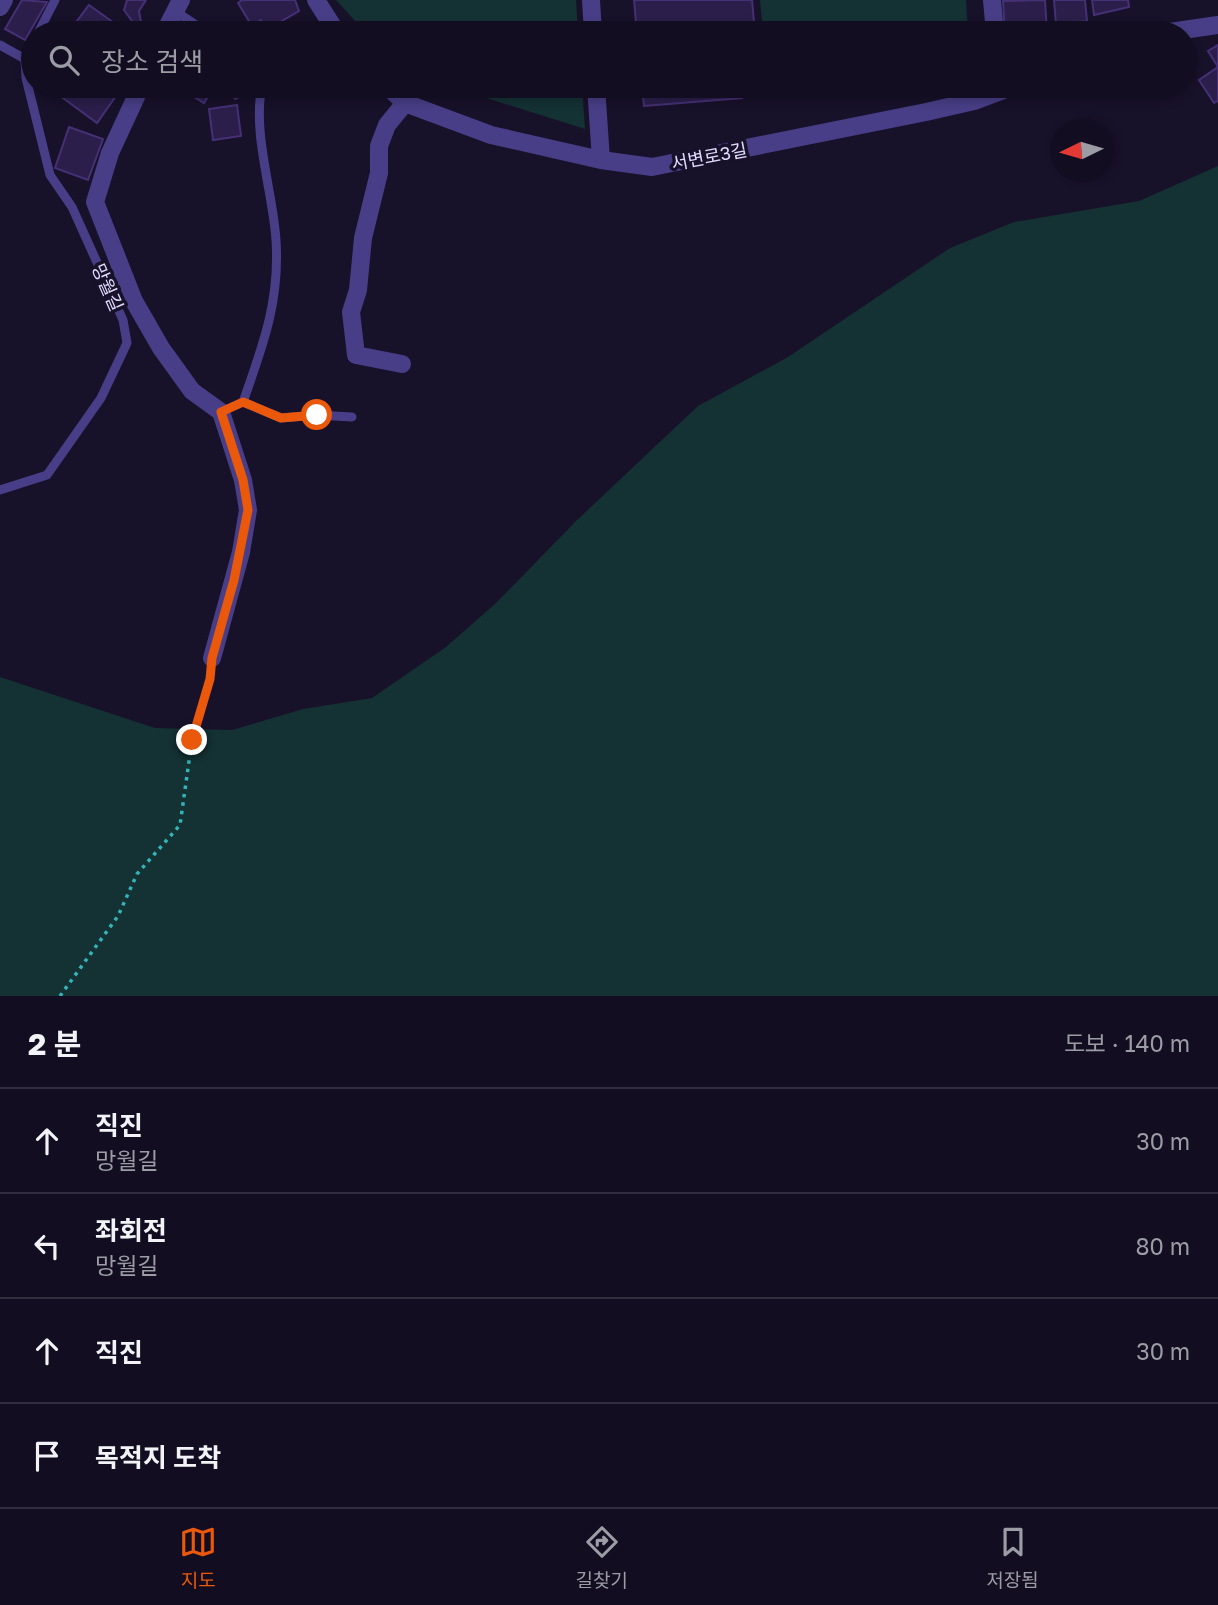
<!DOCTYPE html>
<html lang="ko">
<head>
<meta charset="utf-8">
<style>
  body { margin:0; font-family:"Golos Text","Noto Sans KR",sans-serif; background:#1f1b2d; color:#f1f3f6 }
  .compass { position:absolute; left:1050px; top:119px; width:63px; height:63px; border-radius:50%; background:#120d20; box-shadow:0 4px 10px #0003; rotate:265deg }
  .stop { position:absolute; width:21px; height:21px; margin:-16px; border:5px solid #ea580c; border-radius:50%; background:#fff }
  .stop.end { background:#ea580c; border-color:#fff; box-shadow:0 2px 7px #0008 }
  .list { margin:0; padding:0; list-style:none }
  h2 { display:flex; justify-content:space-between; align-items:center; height:91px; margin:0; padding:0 28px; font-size:30px }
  h2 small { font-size:23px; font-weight:400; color:#9c9ca5 }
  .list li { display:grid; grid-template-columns:46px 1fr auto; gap:21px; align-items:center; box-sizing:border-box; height:105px; padding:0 28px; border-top:2px solid #312d3e }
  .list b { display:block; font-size:26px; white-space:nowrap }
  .list p { margin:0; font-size:23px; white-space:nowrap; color:#9c9ca5 }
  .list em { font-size:23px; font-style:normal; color:#9c9ca5 }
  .icon { flex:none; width:38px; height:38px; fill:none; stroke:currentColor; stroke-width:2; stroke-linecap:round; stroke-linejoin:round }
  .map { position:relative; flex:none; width:1218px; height:996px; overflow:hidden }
  .search { position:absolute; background:#120d20; box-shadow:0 4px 10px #0003; left:21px; right:21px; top:21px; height:77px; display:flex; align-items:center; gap:18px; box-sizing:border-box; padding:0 24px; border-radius:38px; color:#9c9ca5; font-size:26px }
  .sheet { height:511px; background:#120d20 }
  nav { display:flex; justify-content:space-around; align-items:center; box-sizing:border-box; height:98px; border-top:2px solid #312d3e; background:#120d20; font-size:19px; color:#9c9ca5 }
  nav a { display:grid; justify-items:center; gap:4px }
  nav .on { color:#ea580c }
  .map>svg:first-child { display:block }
  .green { fill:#143134 }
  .building { fill:#2b1e4a; stroke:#453076; stroke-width:2 }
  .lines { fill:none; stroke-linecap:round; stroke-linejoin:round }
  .path { stroke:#34b4b9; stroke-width:3.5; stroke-dasharray:3.5 5; stroke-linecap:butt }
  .lane { stroke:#483e87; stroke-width:9 }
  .street { stroke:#483e87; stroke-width:18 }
  .route { stroke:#ea580c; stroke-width:9 }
  .labels { text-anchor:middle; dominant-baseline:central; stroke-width:7; stroke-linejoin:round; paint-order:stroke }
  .street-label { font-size:18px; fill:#e3dbfe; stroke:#18112a }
</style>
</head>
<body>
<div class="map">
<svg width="1218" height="996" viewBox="0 0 1218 996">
  <rect width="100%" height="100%" fill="#18112a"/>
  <path class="green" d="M336,0h240l2,33h-212z
    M760,0h206l2,33h-205z
    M448,86h134l3,43z
    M1218,166v830h-1218v-319l155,51 77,2 71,-21 69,-11 74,-51 50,-44 80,-82 122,-115 90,-49 162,-109 64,-26 125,-21z"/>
  <path class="building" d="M22,0l25,2 -22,38 -20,-11z
    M127,0h19l-7,11 4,22 -13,-8 2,-4 -8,-11z
    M242,0h53l4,11 -33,19 -5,-10 -9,6 -14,-23z
    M634,0h118l3,33h-118z
    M1045,0l2,33h-42l-2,-32z
    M1054,0h31l2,21 -31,3z
    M1092,0h36l1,7 -35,8z
    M89,5l39,28h-60z
    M1218,45v22l-10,-16z
    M1218,67v34l-4,2 -15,-23z
    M103,86l13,10 -19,27 -49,-36z
    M177,86h37l-10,17z
    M229,86h16l-1,9 -9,4z
    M642,86h99l1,12 -98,8z
    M237,105l4,31 -28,4 -4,-31z
    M69,127l34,12 -15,41 -33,-12z"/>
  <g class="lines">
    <path class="path" d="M60,996l58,-80 19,-42 43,-49 12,-85 18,-63"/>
    <path class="lane" d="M175,11l33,22
      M38,33l17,-33
      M0,45l25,14
      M243,402c20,-57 37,-101 33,-162 -3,-48 -24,-107 -14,-154
      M221,412l22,-10 38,16 36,-3 35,2
      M0,490l47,-15 54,-77 26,-55 -4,-23 -51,-113 -22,-32 -24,-97 -1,-19 8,-17"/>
    <path class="street" d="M316,0l21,33
      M591,0l2,33
      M992,0l3,33
      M0,7l4,-7
      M164,33l17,-33
      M1163,33l55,-8
      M141,86l-31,67 -15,49 39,99 27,47 31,43 29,21 22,68 5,30 -7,42 -29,106
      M387,86l18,17 86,32 110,25 51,7 274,-55 48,-11 40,-15
      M596,86l5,74
      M402,364l-46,-9 -5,-43 7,-22 5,-52 16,-65v-27l8,-21 18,-22"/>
  </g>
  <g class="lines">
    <path class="route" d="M192,740l18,-61 2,-21 22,-78 14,-70 -5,-30 -22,-68 22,-10 38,16 36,-3"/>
  </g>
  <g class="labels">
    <g class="street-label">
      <text transform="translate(709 156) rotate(-11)">서변로3길</text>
      <text transform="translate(108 287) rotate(66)">망월길</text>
    </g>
  </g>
</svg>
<svg class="compass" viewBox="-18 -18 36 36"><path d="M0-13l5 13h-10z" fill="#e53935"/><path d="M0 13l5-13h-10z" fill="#9c9ca5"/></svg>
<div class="stop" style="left:317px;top:415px"></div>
<div class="stop end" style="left:192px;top:740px"></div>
<div class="search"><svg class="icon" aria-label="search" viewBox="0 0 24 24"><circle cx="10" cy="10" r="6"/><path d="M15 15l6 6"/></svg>장소 검색</div>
</div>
<section class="sheet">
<h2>2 분<small>도보 · 140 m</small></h2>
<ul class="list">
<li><svg class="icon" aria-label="ahead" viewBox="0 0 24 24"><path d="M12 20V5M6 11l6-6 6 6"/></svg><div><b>직진</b><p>망월길</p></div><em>30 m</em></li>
<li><svg class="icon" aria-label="left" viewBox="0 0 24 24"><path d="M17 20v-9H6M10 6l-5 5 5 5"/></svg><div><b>좌회전</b><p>망월길</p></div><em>80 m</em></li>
<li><svg class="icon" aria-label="ahead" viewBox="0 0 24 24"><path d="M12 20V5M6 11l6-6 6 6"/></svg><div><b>직진</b></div><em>30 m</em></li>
<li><svg class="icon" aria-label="arrive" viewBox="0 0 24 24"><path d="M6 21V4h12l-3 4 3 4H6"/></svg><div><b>목적지 도착</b></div></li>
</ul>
</section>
<nav>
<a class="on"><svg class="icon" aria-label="map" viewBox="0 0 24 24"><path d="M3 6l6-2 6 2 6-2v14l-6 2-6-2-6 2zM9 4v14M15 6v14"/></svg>지도</a>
<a><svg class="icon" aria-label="directions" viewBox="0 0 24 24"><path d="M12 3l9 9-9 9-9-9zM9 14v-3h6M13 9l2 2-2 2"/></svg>길찾기</a>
<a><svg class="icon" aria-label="saved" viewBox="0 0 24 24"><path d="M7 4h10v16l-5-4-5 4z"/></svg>저장됨</a>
</nav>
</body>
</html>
